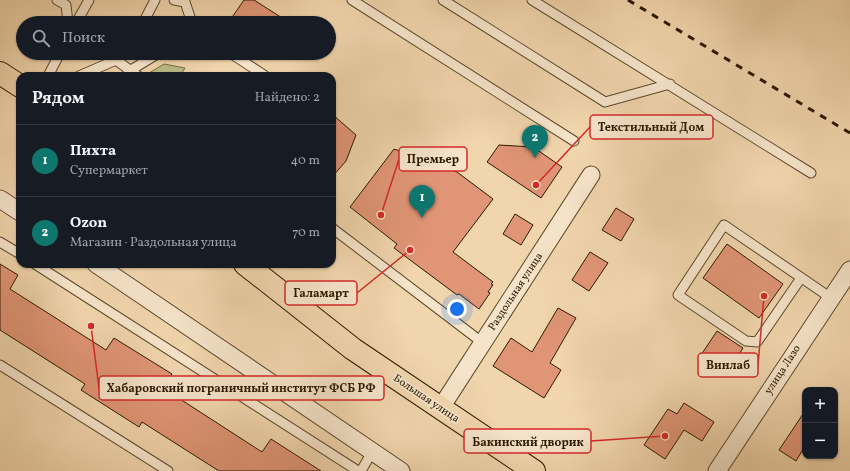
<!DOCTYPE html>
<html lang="ru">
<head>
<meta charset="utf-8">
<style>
  body { margin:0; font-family:Vollkorn,serif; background:#242831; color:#f1f3f6 }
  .controls { position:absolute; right:12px; bottom:12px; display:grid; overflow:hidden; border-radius:8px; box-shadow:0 1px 3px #0004 }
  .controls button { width:36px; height:36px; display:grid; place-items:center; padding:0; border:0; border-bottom:1px solid #363941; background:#171b24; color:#f1f3f6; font:20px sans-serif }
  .you { position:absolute; left:457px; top:309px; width:14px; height:14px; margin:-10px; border:3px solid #fff; border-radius:50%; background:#1a73e8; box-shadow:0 0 0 6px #1a73e833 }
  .badge { display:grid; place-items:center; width:26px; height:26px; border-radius:50%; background:#0f766e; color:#fff; font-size:13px; font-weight:700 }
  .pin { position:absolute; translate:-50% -33px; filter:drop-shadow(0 1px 2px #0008) }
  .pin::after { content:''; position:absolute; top:21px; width:14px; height:12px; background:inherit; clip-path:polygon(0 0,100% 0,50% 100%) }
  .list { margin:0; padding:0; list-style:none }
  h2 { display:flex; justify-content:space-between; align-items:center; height:52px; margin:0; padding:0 16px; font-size:17px }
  h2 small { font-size:13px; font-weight:400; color:#9ea1a6 }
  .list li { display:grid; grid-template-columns:26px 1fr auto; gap:12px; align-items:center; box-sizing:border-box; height:72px; padding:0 16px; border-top:1px solid #363941 }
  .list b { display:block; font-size:15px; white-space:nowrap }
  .list p { margin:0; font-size:13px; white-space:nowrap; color:#9ea1a6 }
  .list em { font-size:13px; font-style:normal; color:#9ea1a6 }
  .icon { flex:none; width:22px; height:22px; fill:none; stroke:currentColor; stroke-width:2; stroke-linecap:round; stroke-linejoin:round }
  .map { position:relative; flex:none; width:850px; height:471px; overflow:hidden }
  .search { position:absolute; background:#171b24; box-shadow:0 1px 3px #0004; left:16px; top:16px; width:320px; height:44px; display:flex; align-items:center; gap:10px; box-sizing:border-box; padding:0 14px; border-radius:22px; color:#9ea1a6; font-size:15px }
  .panel { position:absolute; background:#171b24; box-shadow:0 1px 3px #0004; left:16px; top:72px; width:320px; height:196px; border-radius:12px }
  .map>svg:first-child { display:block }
  .green { fill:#bbbd89; stroke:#746b44 }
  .building { fill:#e09576; stroke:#2c1900 }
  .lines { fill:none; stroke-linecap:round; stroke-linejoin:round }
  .lane-casing { stroke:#5d482b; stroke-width:11 }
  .street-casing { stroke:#5d482b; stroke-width:19 }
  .highway-casing { stroke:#2c1900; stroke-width:24 }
  .lane { stroke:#f6e4ca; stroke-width:9 }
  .street { stroke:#f6e4ca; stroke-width:17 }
  .highway { stroke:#f1d5ad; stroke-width:22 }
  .rail { stroke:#2c1900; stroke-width:3; stroke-dasharray:7 7; stroke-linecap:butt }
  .labels { text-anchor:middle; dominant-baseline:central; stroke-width:3.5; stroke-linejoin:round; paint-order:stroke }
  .street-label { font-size:11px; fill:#2c1900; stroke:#f6e4ca }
  .leader { fill:none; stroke:#d62828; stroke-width:1.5 }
  .callout-dot { fill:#d62828; stroke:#f6e4ca; stroke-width:1.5 }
  .callout { fill:#f6e4ca; stroke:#d62828; stroke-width:1.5 }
  .callout-label { font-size:12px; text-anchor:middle; font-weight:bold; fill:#2c1900 }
</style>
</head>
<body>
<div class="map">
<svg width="850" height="471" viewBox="0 0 850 471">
  <rect width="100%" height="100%" fill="#f1d5ad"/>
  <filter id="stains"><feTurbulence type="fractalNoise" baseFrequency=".005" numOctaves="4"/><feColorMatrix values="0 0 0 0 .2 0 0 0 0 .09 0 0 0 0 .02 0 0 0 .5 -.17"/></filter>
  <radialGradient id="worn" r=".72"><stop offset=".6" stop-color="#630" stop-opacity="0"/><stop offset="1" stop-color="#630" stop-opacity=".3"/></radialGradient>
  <path class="green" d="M164,64l21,4 -5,8h-27l-4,-3z"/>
  <path class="building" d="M244,0h10l36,23h-62z
    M332,114l24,21 -10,26 -14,16z
    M499,145l34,2 29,20 -21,31 -54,-36z
    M394,149l63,23 36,27 -40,53 40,30 -2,2 2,1 -5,7 2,1 -11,16 -20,-15 -2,1 -63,-47 3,-4 -47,-37z
    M616,208l18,11 -13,22 -19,-11z
    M515,214l18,11 -12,20 -18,-11z
    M727,244l56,40 -24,34 -56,-40z
    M590,252l18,11 -19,28 -17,-11z
    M0,264l18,11 -8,14 96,61 8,-12 58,36 -9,14 99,64 9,-13 50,32h-102l-77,-49 -3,5 -58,-37 4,-6 -85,-54z
    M558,308l18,10 -26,45 11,7 -17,28 -51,-32 18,-28 21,14z
    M717,331l26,17 -15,24 -27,-17z
    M684,403l30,19 -12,19 -18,-11 -19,29 -21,-14 24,-36 9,5z
    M805,411v35l-9,15 -17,-11z"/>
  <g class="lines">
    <g class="lane-casing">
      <path id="lane" d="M57,0l9,5 2,18
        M174,0l11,2 7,21
        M352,0l222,141
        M443,0l162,102 65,-18
        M532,0l279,173
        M76,23l13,-23
        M143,23l12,-23
        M230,53l34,22
        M116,60l22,16
        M48,76l12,-23
        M79,76l37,-16 7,-7
        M126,76l5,-6 28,-17
        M332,228l151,115
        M0,242l20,12
        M35,264l323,207
        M801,278l-44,64 -11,-1 -68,-46 46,-70 107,73
        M0,365l168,106
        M361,471l11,-19"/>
    </g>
    <g class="street-casing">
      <path id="street" d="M0,199l20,13
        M96,264l305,207
        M440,409l151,-234
        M717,471l133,-201"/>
    </g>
    <g class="highway-casing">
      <path id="highway" d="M0,73l20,13
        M245,264l108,85 181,122"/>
    </g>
    <use href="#lane" class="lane"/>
    <use href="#street" class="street"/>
    <use href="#highway" class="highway"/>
    <path class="rail" d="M628,0l222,133"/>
  </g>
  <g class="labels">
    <g class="street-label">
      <text transform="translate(516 292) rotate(-57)">Раздольная улица</text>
      <text transform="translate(783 370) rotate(-57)">улица Лазо</text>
      <text transform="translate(426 399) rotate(34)">Большая улица</text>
    </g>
  </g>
  <path class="leader" d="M536 185L590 127M381 215L399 159M410 250L357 293M764 296L758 365M91 326L99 388M665 436L591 441"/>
  <g class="callout-dot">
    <circle cx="536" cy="185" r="4"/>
    <circle cx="381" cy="215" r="4"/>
    <circle cx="410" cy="250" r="4"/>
    <circle cx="764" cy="296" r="4"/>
    <circle cx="91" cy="326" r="4"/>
    <circle cx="665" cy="436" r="4"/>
  </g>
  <g class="callout">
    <rect x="590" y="115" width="123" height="24" rx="4"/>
    <rect x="399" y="147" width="68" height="24" rx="4"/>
    <rect x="285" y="281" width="72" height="24" rx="4"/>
    <rect x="698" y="353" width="60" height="24" rx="4"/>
    <rect x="99" y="376" width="285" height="24" rx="4"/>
    <rect x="464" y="429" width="127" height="24" rx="4"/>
  </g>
  <g class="callout-label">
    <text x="651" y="131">Текстильный Дом</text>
    <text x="433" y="163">Премьер</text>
    <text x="321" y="297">Галамарт</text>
    <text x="728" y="369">Винлаб</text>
    <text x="241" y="392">Хабаровский пограничный институт ФСБ РФ</text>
    <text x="528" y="446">Бакинский дворик</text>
  </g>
  <rect width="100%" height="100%" filter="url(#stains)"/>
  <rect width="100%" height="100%" fill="url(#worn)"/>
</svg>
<div class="controls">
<button>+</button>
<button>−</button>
</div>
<div class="you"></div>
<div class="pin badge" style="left:422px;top:218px">1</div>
<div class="pin badge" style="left:535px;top:158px">2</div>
<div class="search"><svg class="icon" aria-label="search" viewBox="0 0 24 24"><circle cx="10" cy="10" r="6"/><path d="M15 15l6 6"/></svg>Поиск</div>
<section class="panel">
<h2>Рядом<small>Найдено: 2</small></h2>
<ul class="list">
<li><span class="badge">1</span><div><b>Пихта</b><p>Супермаркет</p></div><em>40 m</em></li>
<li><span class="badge">2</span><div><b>Ozon</b><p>Магазин · Раздольная улица</p></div><em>70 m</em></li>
</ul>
</section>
</div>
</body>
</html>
